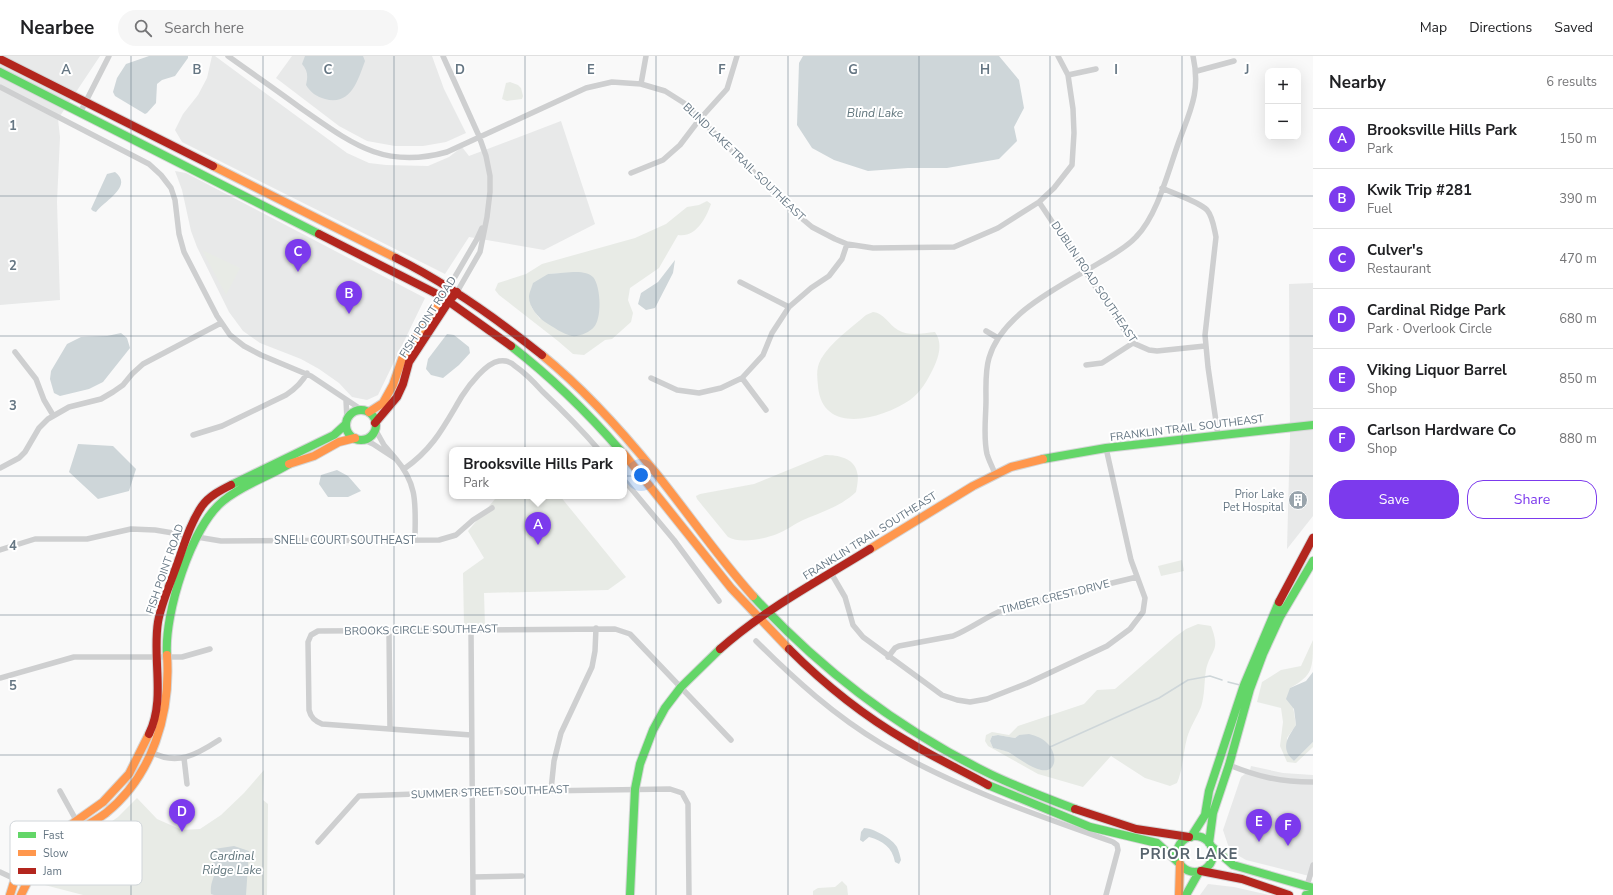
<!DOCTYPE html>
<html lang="en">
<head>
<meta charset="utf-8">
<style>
  body { margin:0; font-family:"Nunito Sans",sans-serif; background:#f6f6f6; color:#202124 }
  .controls { position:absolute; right:12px; top:12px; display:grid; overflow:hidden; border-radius:8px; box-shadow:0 4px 16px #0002 }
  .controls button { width:36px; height:36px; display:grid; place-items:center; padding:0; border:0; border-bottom:1px solid #e0e0e0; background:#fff; color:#202124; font:20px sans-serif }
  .you { position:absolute; left:641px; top:419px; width:14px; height:14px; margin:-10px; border:3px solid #fff; border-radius:50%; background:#1a73e8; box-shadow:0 0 0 6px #1a73e833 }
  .badge { display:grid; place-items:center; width:26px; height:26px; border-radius:50%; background:#7c3aed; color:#fff; font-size:13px; font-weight:700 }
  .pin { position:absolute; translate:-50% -33px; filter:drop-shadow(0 1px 2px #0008) }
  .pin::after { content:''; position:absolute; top:21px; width:14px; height:12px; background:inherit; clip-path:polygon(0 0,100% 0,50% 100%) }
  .popup { position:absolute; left:449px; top:391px; width:178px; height:52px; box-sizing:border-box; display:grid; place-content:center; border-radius:8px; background:#fff; filter:drop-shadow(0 1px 3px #0005); font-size:13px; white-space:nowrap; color:#757577 }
  .popup b { font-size:15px; color:#202124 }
  .popup::after { content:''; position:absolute; left:50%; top:100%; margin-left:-8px; border:8px solid transparent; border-top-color:#fff }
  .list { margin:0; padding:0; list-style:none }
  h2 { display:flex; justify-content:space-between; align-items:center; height:52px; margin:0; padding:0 16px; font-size:17px }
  h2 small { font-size:13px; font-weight:400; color:#757577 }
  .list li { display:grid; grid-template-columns:26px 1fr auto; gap:12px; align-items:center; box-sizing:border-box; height:60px; padding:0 16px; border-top:1px solid #e0e0e0 }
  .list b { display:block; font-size:15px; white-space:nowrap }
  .list p { margin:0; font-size:13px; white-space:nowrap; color:#757577 }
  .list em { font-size:13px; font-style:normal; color:#757577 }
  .actions { display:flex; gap:8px; padding:12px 16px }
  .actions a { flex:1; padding:9px 0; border:1px solid #7c3aed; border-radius:16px; text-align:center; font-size:14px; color:#7c3aed }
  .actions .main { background:#7c3aed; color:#fff }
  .icon { flex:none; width:22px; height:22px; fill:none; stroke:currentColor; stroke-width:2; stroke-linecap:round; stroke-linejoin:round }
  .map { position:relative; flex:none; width:1313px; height:839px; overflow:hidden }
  header { display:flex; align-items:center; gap:24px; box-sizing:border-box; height:56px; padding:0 20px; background:#fff; border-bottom:1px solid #e0e0e0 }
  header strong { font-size:19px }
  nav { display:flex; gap:22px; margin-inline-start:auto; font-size:14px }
  .search { width:280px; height:36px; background:#f6f6f6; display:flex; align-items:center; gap:10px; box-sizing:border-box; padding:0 14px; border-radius:22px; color:#757577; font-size:15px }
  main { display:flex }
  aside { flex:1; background:#fff }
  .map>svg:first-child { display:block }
  .built { fill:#e8e9e9 }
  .green { fill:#e8ebe6; fill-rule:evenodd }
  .water { fill:#ced6d9 }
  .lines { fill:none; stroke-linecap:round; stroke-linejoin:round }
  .stream { stroke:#ced6d9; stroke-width:1.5 }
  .fast-casing { stroke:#d5d6d7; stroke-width:10 }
  .slow-casing { stroke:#d5d6d7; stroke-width:10 }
  .jam-casing { stroke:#d5d6d7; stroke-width:10 }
  .street { stroke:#cecfd0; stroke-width:5.5 }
  .fast { stroke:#63d668; stroke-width:8 }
  .slow { stroke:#ff974d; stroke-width:8 }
  .jam { stroke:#b3261e; stroke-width:8 }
  .grid { fill:none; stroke:#657683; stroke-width:1; stroke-opacity:0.55 }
  .labels { text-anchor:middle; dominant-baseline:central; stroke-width:4; stroke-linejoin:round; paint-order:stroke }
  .street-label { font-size:11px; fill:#657683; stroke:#fff }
  .poi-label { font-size:11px; fill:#657683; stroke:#fff; text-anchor:end }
  .water-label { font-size:12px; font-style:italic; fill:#60757c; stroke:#fff }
  .district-label { font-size:15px; font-weight:bold; letter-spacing:1px; fill:#57646e; stroke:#fff }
  .key { fill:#fff; stroke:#d1d6da; stroke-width:1 }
  .key-label { font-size:11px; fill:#657683 }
  .grid-label { font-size:13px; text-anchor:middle; font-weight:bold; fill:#657683; stroke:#fff; stroke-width:4; stroke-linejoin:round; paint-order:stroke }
</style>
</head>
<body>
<header>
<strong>Nearbee</strong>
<div class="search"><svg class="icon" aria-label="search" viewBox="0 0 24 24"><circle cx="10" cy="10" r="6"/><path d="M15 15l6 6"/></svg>Search here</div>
<nav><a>Map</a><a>Directions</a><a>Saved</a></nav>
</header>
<main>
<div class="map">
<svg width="1313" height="839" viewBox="0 0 1313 839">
  <rect width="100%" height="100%" fill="#f9f9f9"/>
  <path class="built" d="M0,0h100l-42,63 2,18 -3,65 3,98 -60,5z
    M212,0h3l132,97 22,10 17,2 42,1 21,-9 13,-10 7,9 92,-35 34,103 -51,26 -75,-13 -24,37 -263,-132 -7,-12 8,-16 15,-19 9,-17z
    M292,0h140l12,33 22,44 -20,9 -23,4h-28l-28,-5 -28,-15 -63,-48z
    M175,115l11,2 239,125 -47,97 -11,5 -15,-3 -13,-14 -20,-14 -18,-10 -41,-16 -17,-12 -14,-19 -32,-65 -6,-16 -9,-41z
    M1313,227v233l-26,33 3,-113 -1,-152z
    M1251,710l32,7 30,2v102l-67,-17 -12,-7 -6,-8 -5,-15 18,-53 9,-7z
    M1208,828l26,3 35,8h-69z"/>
  <path class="green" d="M510,26l8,3 3,3 2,8 -1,3 -15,2 -5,-2 4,-16z
    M707,145l4,3c-5,14 -15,34 -33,31l-19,33 -29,20 -2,12 5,13 -2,9 -19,17 -7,1 -21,15 -11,-1 -15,-13 -59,-46 -4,-5 3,-7 28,-9 16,-10 93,-26 31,-14 21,-17 12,-2zM563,217l-23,46 -8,-11 -3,-11 19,-23z
    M202,194l38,18 -14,27z
    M873,256c11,1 16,13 25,18 12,7 25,3 37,2 8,11 4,25 -2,37 -6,12 -12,23 -23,31 -28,19 -88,36 -92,-14 -1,-10 -2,-18 3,-27 10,-17 30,-31 45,-44z
    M825,399c13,0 29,3 32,17 2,6 0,14 -1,20 -16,15 -35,20 -55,29 -8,4 -16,10 -24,13 -13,5 -37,10 -49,3l-31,-38 -1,-3 4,-2 54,-10z
    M501,440h59l66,81 -18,13 -124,3 1,33h-21l-1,-53 21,-15 -16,-27 27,-32z
    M1182,504l2,11 -23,5 -3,-10z
    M1198,568l13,2c10,26 0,22 -5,44 -2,12 -1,24 -5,37 -4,10 -11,20 -14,31 -4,15 -4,31 -10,45l-7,3 -25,-8 -34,-22 -28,31 -45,-13 -50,-28 -3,-5 1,-6 6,-3 17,3 9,-9 66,-22 13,-14 18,-1 60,-52 11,-8zM998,679l17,3 4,-3 22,35 -35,-19 -13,-3 -3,-7 2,-5z
    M1313,584c0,29 0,35 -23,48l6,37 -9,13 3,19 4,4 19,-19v5l-17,16 -9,-1 -7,-16 3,-24 -2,-14 -24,-6 5,-20 19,-12 20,-4z
    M264,714l-1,30 5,4 -1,91h-184l-46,-12 22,-25 59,-41 19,-19 20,21 25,11 18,-1 21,-14 23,-22z
    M842,825l5,5 1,9h-35v-4l5,-3 17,-1z"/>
  <path class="water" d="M149,0h39v2l-13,18 -13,4 -5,4 -1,19 -9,10 -2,1 -30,-18 -2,-4 4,-14 9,-14z
    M305,0h58l2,5c-7,19 -14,45 -40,38 -8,-2 -15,-7 -19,-14 2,-9 2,-14 -4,-21z
    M803,0h196l20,24 5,28 -10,19 3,14 -18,18 -52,9h-39l-40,3 -34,-11 -22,-12 -15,-23 2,-62z
    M115,116c19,14 -11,29 -19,40l-3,-1 -2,-2 16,-35z
    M675,204l-2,13 -18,35 -9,2 -8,-6 3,-11 17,-11z
    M573,216c8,0 14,0 20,5 8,9 9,41 1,50 -4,5 -15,10 -22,9 -9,-2 -19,-9 -27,-14 -7,-5 -16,-15 -16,-25 0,-4 3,-10 4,-14l15,-9z
    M121,277l6,5 3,10 -27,34 -14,7 -29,7 -6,-3 -4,-14 1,-8 16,-27 14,-7 26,-1z
    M447,278l7,1 15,12 1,6 -11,12 -16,13 -12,-3 -5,-6 2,-10z
    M78,388l35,2 23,23 -7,22 -31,8 -29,-27z
    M337,414l11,6 13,15 -13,6h-20l-9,-13 2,-9z
    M1313,616v70l-19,19c-14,-12 -7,-23 2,-36l-2,-16 -8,-10 4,-11 16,-7z
    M1029,678c7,2 14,4 19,10 9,9 10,29 -7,26 -10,-2 -24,-13 -33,-18 -5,-2 -11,-3 -15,-4l-3,-7 2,-5 6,-1 17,3 4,-3z
    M864,772c9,0 29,11 33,19 2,4 3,9 4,13l-2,4 -4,-2c-3,-15 -12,-21 -26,-25l-6,5 -3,-2 1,-8z
    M234,790l15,5 -3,44h-32l-3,-1c-2,-17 11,-21 -1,-37l4,-8z"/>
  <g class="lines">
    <path class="stream" d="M1228,626l12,3
      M1050,691l109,-49 29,-18 22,-4 12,4"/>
    <g class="fast-casing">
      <path id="fast" d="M0,16l319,162
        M511,290c40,31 76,66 109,104
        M346 369a15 15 0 1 1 30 0a15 15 0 1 1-30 0Z
        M1043,403l63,-11 207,-23
        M231,429l103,-50 12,-11
        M753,540c68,74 147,134 237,178 27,13 56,24 85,35
        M167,599c-3,-41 24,-128 56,-154 19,-16 45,-24 66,-37
        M988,729l102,42 67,16 22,20
        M1177 798a18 18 0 1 1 36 0a18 18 0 1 1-36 0Z
        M1191,781l14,-22 4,-24 35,-106 35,-83
        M1209,787l4,-30 16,-48 21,-76 13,-35 17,-37 33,-56
        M1211,790l22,19 80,23
        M630,839l5,-106 5,-25 13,-34 12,-22 16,-21 39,-38
        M1186,839l13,-23
        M1306,839h7"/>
    </g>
    <g class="slow-casing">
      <path id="slow" d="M213,110l183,92
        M542,299c42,34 79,75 113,117 33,41 63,85 98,124
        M369,356l14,-9 10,-18 9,-26 43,-67
        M624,398l107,134 58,61
        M289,408l25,-8 25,-14 16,-4
        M870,493l103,-63 38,-19 32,-8
        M10,839l5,-16 19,-28 69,-49 26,-28 20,-40
        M21,839c11,-24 24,-44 46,-58 13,-8 27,-15 39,-24 47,-38 65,-100 61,-158
        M1179,839l1,-31"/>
    </g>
    <g class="jam-casing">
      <path id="jam" d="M0,3l213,107
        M319,178l122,62 70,50
        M396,202c52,26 100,60 146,97
        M375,367l22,-26 6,-13 6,-22 40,-61 8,-9
        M1279,546l34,-64
        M720,593c45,-40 100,-69 150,-100
        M789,593c35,35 75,67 118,92 26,16 54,29 81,44
        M149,678c17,-35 3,-75 9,-112 3,-17 11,-35 17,-52 8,-21 14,-45 27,-64 7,-10 19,-16 29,-21
        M1075,753l61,20 53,8
        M1201,815l41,8 47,16"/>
    </g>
    <path class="street" d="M228,0c25,18 50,35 74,53 49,34 82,61 145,43l139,-64 26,-6 29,2 24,7 19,12 109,108 19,16 23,12 12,5 26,4 81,-1 44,-19 41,-26 15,-14 18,-23 2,-32 -1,-24 -5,-34 -10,-19
      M443,0l36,80 7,20 4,20v16l-3,25 -7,35 -23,40
      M1197,15l37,-10
      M1068,19l28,-6
      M641,28l5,-28
      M0,31l149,77 12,11 10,13 4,12 4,34 5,18 33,64 13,19 14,11 17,9 50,21 51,34
      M80,57l29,-57
      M631,117l32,-13 17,-15 19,-25 28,-31 10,-33
      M1162,132c12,6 36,13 45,22 6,7 7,18 9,27l-11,98 3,32 10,68
      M1039,146l94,141 16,7 8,1 48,-5
      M740,226l49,25
      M449,231l28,-48 5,-11
      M986,275l12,7
      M15,296l21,27 8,21 9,15
      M1086,309l16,-2 31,-20
      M651,322l26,12 22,3 22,-5 21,-10 21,-23 9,-22 17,-26 22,-19 18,-12 13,-17 5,-15
      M742,322l24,32
      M346,344l1,20
      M193,379l29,-9 64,-31c9,-6 16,-12 21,-22
      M362,383l11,5 23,15 -12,-14 -9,-16
      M396,403c23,27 19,48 19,81
      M0,412l19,-10 6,-6 14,-24 9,-9 21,-12 32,-8 12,-7 10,-7 9,-11 11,-10 78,-41
      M404,413c30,-21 40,-43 58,-73 7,-11 24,-33 37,-35 6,-1 12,1 16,5 10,7 19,16 27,25 20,19 39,38 57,59
      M995,418c-2,-6 -6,-13 -8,-20 -4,-17 -1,-37 -1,-54 0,-14 -1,-29 3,-42 13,-45 72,-72 110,-95 13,-8 27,-15 37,-26 21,-21 32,-65 42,-93 12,-33 23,-52 15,-88
      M624,424l50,60 45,61
      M0,494l35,-11h52l44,-10 24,1 66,11 218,-1 17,-5 17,-15 19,-12
      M831,517l14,24 8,28 10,12 79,58 15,5 13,2 17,-3 41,-16 79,-37 23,-17 13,-17 2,-14 -14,-38 -25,-112
      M471,573l2,266
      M389,574l1,99
      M756,585c39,39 79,75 126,103 72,43 152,70 231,98l4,3 1,5 -12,45
      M888,601l7,-9 4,-2 54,-10c19,-8 34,-20 52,-27l132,-32
      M0,622l74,-21h108l28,-8
      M471,679l-149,-11c-7,-3 -11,-6 -13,-14l-1,-68 3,-7 7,-4 297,-2 15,5 101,106
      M151,696c26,14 45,3 68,-12
      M184,702l3,26
      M1229,709c30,12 51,17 84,17
      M551,734l3,-29 7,-28 31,-66 3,-16 1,-23
      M60,735l21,38
      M318,786l41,-46 113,-4 198,-3 12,4 6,11 1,91
      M0,816l15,7 10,7
      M473,821l49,-1
      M1307,830l6,-21"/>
    <use href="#fast" class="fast"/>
    <use href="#slow" class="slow"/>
    <use href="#jam" class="jam"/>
  </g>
  <path class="grid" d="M131,0v839M263,0v839M394,0v839M525,0v839M656,0v839M788,0v839M919,0v839M1050,0v839M1182,0v839M0,140h1313M0,280h1313M0,420h1313M0,559h1313M0,699h1313"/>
  <defs>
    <g id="building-disc" transform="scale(1)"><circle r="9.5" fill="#99a4ac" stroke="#fff"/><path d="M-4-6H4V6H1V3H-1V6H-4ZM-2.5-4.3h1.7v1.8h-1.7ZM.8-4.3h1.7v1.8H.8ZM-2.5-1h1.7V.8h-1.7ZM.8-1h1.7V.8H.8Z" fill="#fff"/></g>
  </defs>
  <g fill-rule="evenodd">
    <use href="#building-disc" x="1298" y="444"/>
  </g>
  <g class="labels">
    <g class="street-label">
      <text transform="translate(744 106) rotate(44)">BLIND LAKE TRAIL SOUTHEAST</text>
      <text transform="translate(1094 226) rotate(56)">DUBLIN ROAD SOUTHEAST</text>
      <text transform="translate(428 261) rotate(-57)">FISH POINT ROAD</text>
      <text transform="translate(1187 372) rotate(-7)">FRANKLIN TRAIL SOUTHEAST</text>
      <text transform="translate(870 480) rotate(-32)">FRANKLIN TRAIL SOUTHEAST</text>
      <text x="345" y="484">SNELL COURT SOUTHEAST</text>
      <text transform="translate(165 513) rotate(-71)">FISH POINT ROAD</text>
      <text transform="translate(1055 541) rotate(-14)">TIMBER CREST DRIVE</text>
      <text transform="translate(421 574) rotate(-1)">BROOKS CIRCLE SOUTHEAST</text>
      <text transform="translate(490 736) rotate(-2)">SUMMER STREET SOUTHEAST</text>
    </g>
    <g class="poi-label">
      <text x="1284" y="438">Prior Lake<tspan x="1284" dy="13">Pet Hospital</tspan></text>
    </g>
    <g class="water-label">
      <text x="875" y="57">Blind Lake</text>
      <text x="232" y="800">Cardinal<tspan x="232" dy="14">Ridge Lake</tspan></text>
    </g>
    <g class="district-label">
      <text x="1189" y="798">PRIOR LAKE</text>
    </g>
  </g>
  <rect x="10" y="765" width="132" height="64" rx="6" class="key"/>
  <rect x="18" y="776" width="18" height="6" fill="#63d668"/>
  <rect x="18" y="794" width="18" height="6" fill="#ff974d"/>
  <rect x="18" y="812" width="18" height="6" fill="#b3261e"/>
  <g class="key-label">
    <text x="43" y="783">Fast</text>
    <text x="43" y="801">Slow</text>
    <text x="43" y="819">Jam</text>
  </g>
  <g class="grid-label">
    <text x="66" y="18">A</text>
    <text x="197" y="18">B</text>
    <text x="328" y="18">C</text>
    <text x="460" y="18">D</text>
    <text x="591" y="18">E</text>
    <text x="722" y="18">F</text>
    <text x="853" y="18">G</text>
    <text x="985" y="18">H</text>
    <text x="1116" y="18">I</text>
    <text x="1247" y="18">J</text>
    <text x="13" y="74">1</text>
    <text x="13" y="214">2</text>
    <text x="13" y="354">3</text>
    <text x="13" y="494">4</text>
    <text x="13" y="634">5</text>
  </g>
</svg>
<div class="controls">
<button>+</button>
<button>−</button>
</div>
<div class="you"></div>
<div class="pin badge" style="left:538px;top:489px">A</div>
<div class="popup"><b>Brooksville Hills Park</b>Park</div>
<div class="pin badge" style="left:349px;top:258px">B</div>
<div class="pin badge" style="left:298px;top:216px">C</div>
<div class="pin badge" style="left:182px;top:776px">D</div>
<div class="pin badge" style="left:1259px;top:786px">E</div>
<div class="pin badge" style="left:1288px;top:790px">F</div>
</div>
<aside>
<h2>Nearby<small>6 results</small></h2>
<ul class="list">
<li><span class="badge">A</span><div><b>Brooksville Hills Park</b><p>Park</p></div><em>150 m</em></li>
<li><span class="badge">B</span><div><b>Kwik Trip #281</b><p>Fuel</p></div><em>390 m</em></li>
<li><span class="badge">C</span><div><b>Culver's</b><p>Restaurant</p></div><em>470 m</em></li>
<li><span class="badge">D</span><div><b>Cardinal Ridge Park</b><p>Park · Overlook Circle</p></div><em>680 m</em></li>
<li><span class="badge">E</span><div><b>Viking Liquor Barrel</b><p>Shop</p></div><em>850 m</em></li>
<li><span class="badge">F</span><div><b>Carlson Hardware Co</b><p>Shop</p></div><em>880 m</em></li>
</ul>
<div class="actions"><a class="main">Save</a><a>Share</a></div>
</aside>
</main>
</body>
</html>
